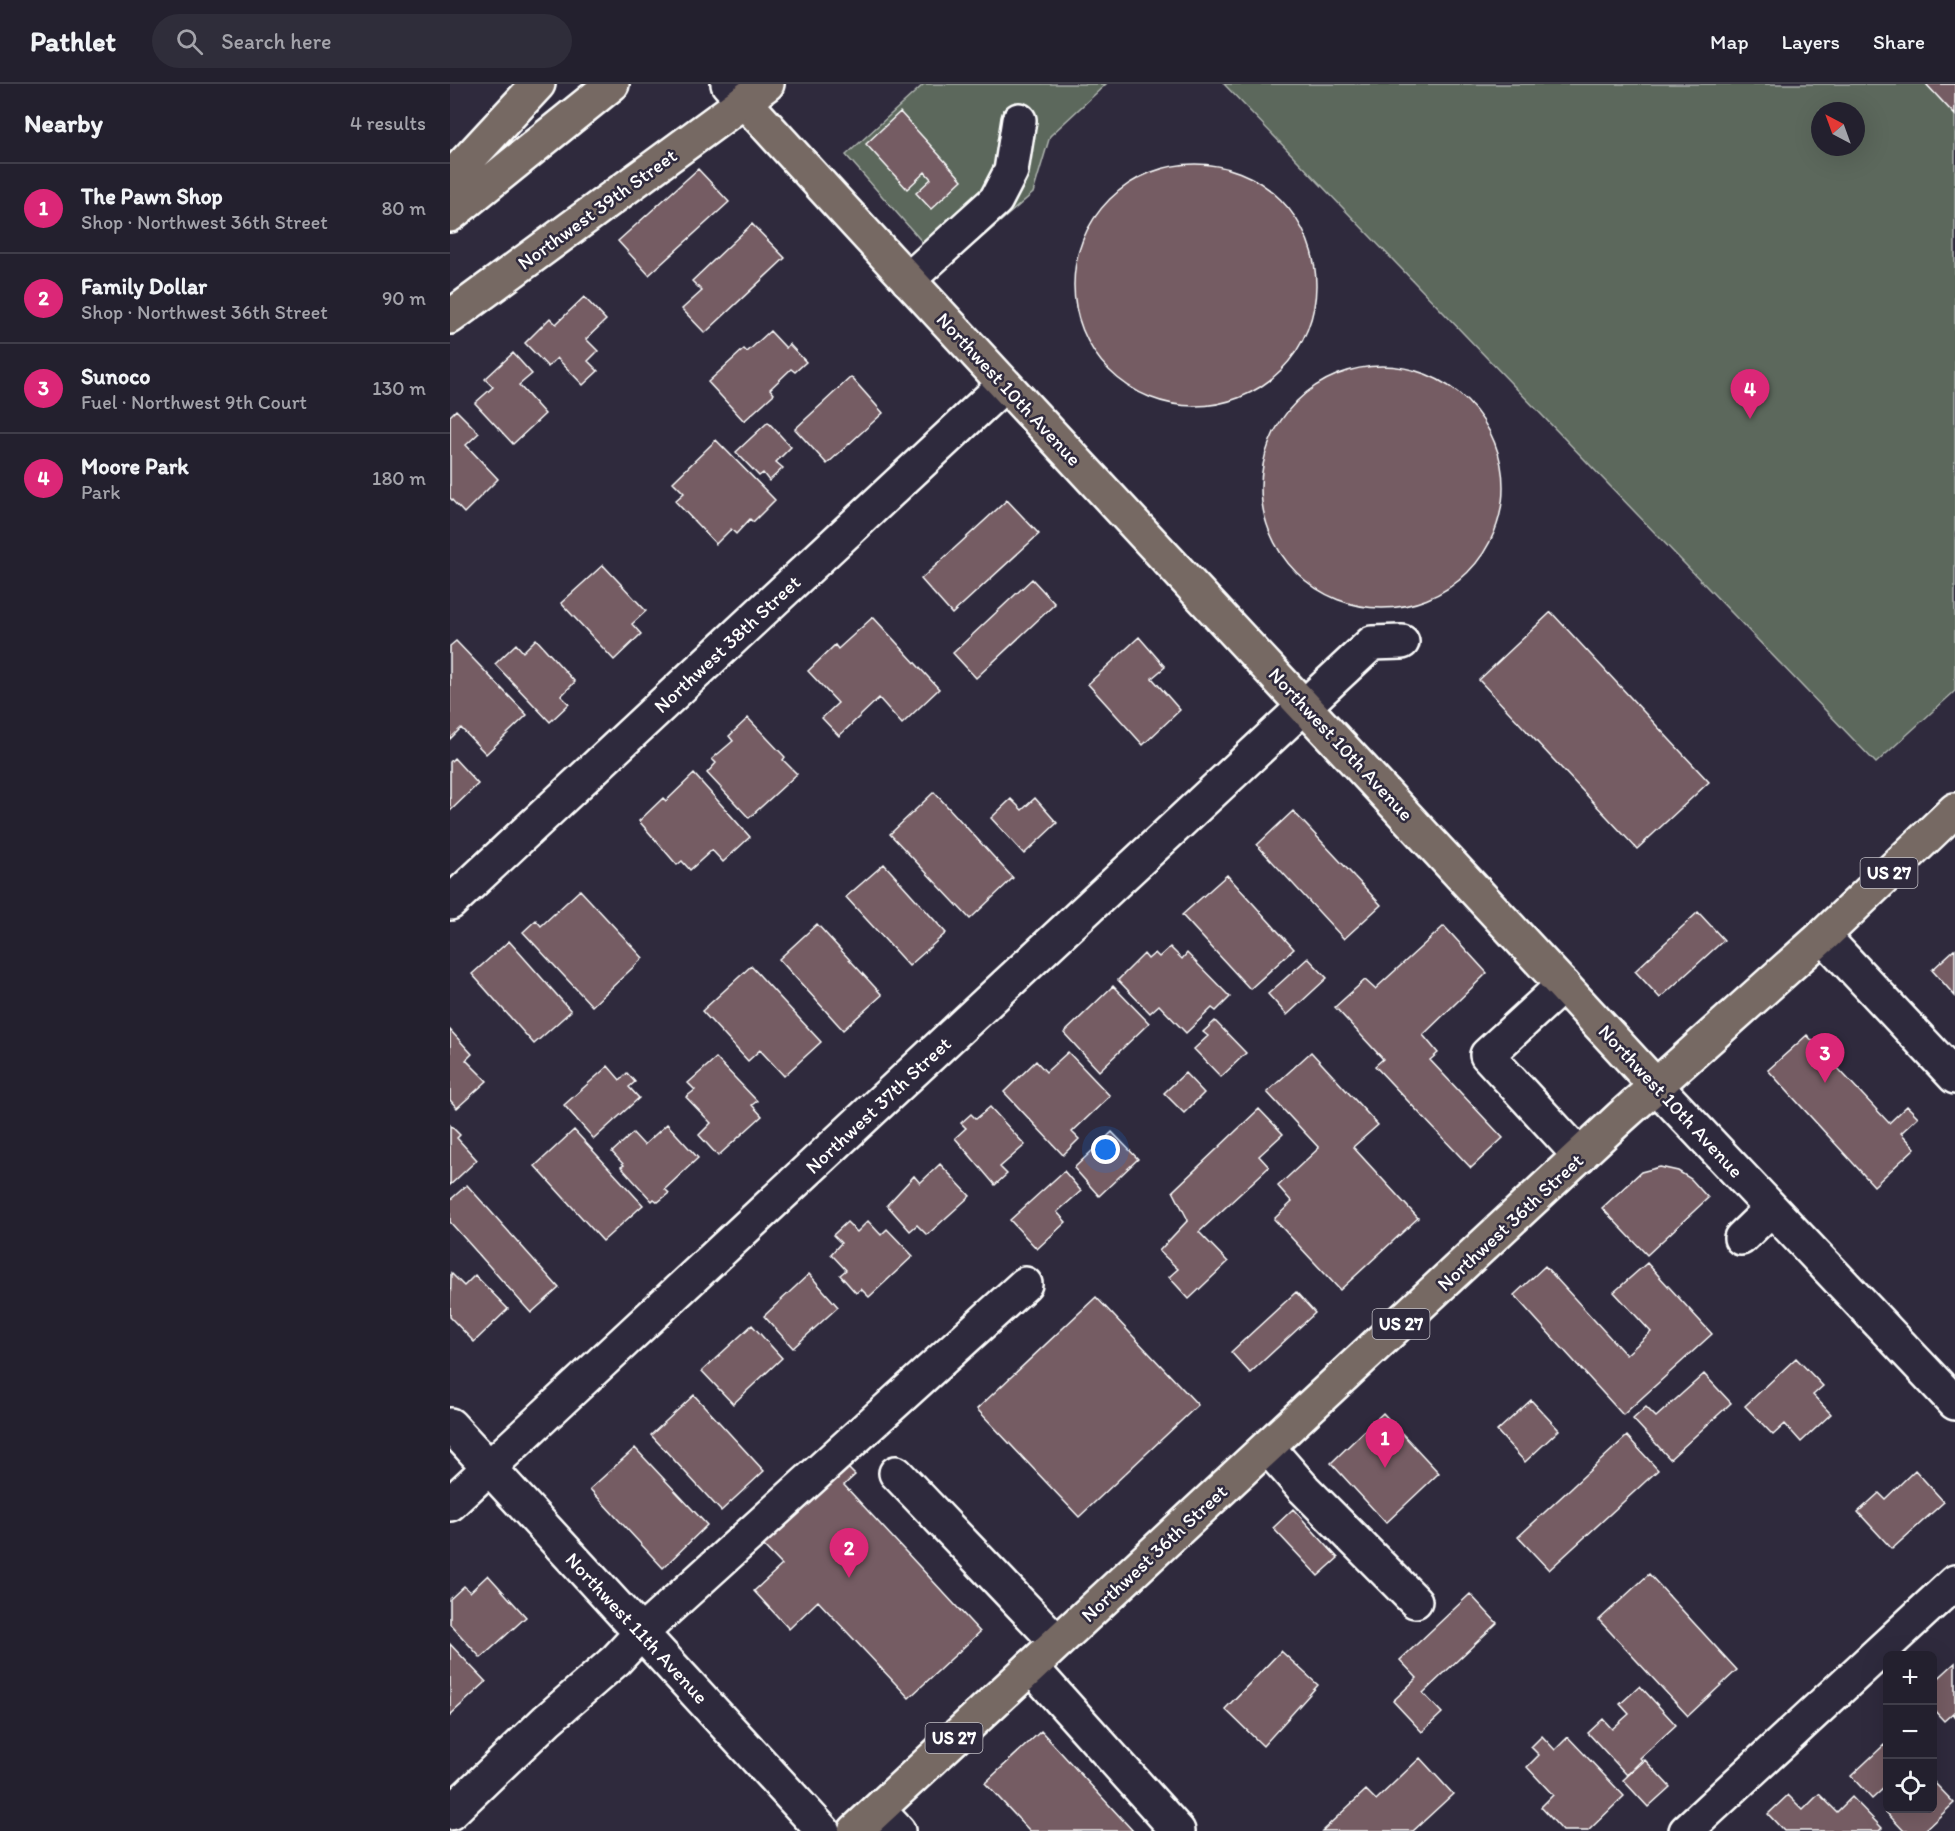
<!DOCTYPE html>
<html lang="en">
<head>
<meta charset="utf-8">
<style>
  body { margin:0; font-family:Itim,sans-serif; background:#2f2d3a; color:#f1f3f6 }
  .controls { position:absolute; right:18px; bottom:18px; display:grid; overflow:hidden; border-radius:9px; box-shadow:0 6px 24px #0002 }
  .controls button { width:54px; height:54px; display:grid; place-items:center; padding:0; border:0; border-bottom:2px solid #403e4a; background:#23202e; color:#f1f3f6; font:30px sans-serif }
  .compass { position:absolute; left:1361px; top:18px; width:54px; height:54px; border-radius:50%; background:#23202e; box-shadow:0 6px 24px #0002; rotate:319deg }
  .you { position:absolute; left:656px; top:1066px; width:21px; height:21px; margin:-15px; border:4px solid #fff; border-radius:50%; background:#1a73e8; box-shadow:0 0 0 9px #1a73e833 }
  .badge { display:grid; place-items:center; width:39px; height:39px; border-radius:50%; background:#db2777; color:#fff; font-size:20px; font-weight:700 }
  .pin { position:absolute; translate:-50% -50px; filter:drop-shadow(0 2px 3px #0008) }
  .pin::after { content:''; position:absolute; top:32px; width:21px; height:18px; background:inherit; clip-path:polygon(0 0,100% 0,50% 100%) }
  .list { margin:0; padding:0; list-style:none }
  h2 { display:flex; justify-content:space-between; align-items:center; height:78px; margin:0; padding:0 24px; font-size:26px }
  h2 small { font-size:20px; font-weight:400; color:#a3a3aa }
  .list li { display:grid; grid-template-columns:39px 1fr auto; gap:18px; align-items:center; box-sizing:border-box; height:90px; padding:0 24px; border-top:2px solid #403e4a }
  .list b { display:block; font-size:22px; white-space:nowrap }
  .list p { margin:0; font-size:20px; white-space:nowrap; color:#a3a3aa }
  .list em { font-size:20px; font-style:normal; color:#a3a3aa }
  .icon { flex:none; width:33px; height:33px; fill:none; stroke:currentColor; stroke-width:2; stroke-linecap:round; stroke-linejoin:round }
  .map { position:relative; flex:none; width:1505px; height:1747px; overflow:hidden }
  header { display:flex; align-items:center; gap:36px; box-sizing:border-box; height:84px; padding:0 30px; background:#23202e; border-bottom:2px solid #403e4a }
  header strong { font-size:28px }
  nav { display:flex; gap:33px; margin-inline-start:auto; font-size:21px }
  .search { width:420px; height:54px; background:#2f2d3a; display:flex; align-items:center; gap:15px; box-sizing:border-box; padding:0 21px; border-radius:33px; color:#a3a3aa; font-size:22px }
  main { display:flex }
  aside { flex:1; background:#23202e }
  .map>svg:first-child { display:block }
  .green { fill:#5b675c; stroke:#adb3ae; stroke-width:1.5; fill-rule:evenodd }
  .building { fill:#745c64; stroke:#fff; stroke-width:1.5 }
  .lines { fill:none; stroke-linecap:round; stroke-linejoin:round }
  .minor-casing { stroke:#fff; stroke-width:38 }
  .major-casing { stroke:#fff; stroke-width:38 }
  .highway-casing { stroke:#fff; stroke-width:38 }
  .minor { stroke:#2f2a3d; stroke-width:33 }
  .major { stroke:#766964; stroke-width:33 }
  .highway { stroke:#766964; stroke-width:33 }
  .labels { text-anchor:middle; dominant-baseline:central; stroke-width:5; stroke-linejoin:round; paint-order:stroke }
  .shield { fill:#2f2a3d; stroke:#c1bfc5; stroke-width:1.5 }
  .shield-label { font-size:18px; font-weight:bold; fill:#fff }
  .street-label { font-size:20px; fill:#fff; stroke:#2f2a3d }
</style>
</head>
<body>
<header>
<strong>Pathlet</strong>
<div class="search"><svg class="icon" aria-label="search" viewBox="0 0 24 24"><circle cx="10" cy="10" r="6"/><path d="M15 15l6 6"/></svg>Search here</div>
<nav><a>Map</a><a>Layers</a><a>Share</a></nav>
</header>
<main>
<aside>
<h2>Nearby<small>4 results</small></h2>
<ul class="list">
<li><span class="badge">1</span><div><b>The Pawn Shop</b><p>Shop · Northwest 36th Street</p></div><em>80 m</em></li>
<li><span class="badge">2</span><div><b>Family Dollar</b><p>Shop · Northwest 36th Street</p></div><em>90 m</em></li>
<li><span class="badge">3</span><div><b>Sunoco</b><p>Fuel · Northwest 9th Court</p></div><em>130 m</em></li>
<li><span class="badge">4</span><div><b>Moore Park</b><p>Park</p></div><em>180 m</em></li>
</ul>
</aside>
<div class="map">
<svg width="1505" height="1747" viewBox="0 0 1505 1747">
  <rect width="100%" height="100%" fill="#2f2a3d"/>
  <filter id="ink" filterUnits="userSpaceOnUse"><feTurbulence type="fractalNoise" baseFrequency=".0167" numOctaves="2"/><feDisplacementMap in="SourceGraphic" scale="12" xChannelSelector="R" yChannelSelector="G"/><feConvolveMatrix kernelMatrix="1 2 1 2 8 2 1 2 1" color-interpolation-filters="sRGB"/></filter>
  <g filter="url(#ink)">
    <path class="green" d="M474,0h182l-56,52 -17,57 -87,76 -100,-114z
      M774,0h731v607l-79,72zM1370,27h36v36h-36z"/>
    <path class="building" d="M1476,0h29v31z
      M450,28l62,68 -31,29 -15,-16 15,-14 -6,-7 -18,17 -41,-45z
      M624 201a121 121 0 1 1 242 0a121 121 0 1 1-242 0Z
      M248,85l31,33 -80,73 -31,-34z
      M302,140l33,34 -80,75 -23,-24 20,-18 -10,-10z
      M134,213l22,23 -20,19 12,12 -10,10 10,10 -15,14 -26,-27 -9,9 -23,-24 25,-25 6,6z
      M320,247l16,17 3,-4 17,18 -11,10 -4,-3 -21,20 4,5 -30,27 -36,-39 36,-33 3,3z
      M63,269l19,21 -13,11 26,29 -32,30 -38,-41 18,-16 -8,-8z
      M811 403a121 121 0 1 1 242 0a121 121 0 1 1-242 0Z
      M401,293l32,36 -56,51 -32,-35z
      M6,326l23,23 -13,12 32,34 -34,34 -14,-15v-82z
      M318,338l23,25 -15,15 7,6 -14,13 -6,-8 -4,3 -23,-24z
      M266,356l59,60 -22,22 -3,-3 -14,15 -5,-5 -15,15 -41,-43 9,-8 -11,-11z
      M557,416l32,34 -87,80 -31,-35z
      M153,481l43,46 -14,13 9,10 -27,26 -53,-57z
      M582,495l23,25 -79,74 -23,-25z
      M1101,528l158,170 -72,67 -158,-169z
      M423,533l66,72 -37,35 -23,-26 -40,38 -17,-18 16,-15 -30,-32 27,-26 3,4z
      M689,553l26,30 -13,11 28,32 -37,35 -55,-61z
      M86,555l39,43 -14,14 8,8 -19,18 -55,-58 21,-20 7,8z
      M6,557l71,74 -41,39 -25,-26 -11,11v-93z
      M298,634l37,39 -2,3 14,14 -48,44 -42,-45 9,-10 -4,-4 21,-18 -4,-5z
      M4,674l24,26 -28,27v-49z
      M244,690l56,63 -27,25 -11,-12 -22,20 -8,-9 -5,4 -38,-44 24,-23 3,3z
      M484,708l79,86 -43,41 -80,-85z
      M585,714l22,25 -33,31 -33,-36 20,-19 11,11z
      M843,727l88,94 -37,34 -87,-94z
      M434,780l62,69 -37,33 -63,-69z
      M777,791l67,74 -44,40 -68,-74z
      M130,806l63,68 -51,48 -69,-74 13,-12 5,6z
      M1248,828l26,28 -64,58 -25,-27z
      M367,840l65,71 -39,35 -64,-71z
      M994,842l43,47 -64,62 15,18 -8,7 73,78 -32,30 -96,-102 8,-7 -48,-52 30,-27 10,9z
      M59,857l62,70 -37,33 -62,-70z
      M720,863l12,12 5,-6 43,44 -14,14 -4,-3 -26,25 -27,-28 -9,8 -32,-33 26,-26 4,5 7,-6 4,4z
      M1505,865v47l-23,-26z
      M858,874l19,20 -40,37 -19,-21z
      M301,882l70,76 -37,34 -24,-26 -12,11 -46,-50z
      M663,902l36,37 -50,48 -35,-38z
      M765,937l31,32 -25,24 -27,-28 14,-13 -5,-4z
      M0,946l22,24 -6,6 21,21 -30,27 -7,-8z
      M1357,951l82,88 18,-17 11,11 -17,16 14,15 -41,38 -106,-116z
      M618,968l42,44 -38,36 7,7 -16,16 -59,-63 32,-31 10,11z
      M861,968l67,73 -25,22 65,71 -78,72 -66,-71 18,-17 -14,-16 41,-38 -52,-56z
      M266,974l41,43 -5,4 10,11 -44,40 -19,-21 12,-12 -25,-26 9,-7 -7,-7z
      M158,982l12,14 7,-7 8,9 -6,5 10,11 -45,41 -30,-34z
      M735,989l19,20 -20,20 -20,-20z
      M540,1023l35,38 -25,22 7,7 -12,11 -40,-47 11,-10 -5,-5 10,-9 5,5z
      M809,1025l24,25 -24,22 10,11 -70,65 29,30 -39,37 -20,-22 9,-8 -19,-18 29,-31 -15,-29z
      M217,1040l31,34 -33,31 4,4 -11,9 -4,-3 -2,2 -31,-34 3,-2 -12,-13 21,-19 11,12z
      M0,1041l10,10 -3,3 20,22 -27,25z
      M124,1046l69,75 -40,36 -68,-75z
      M662,1048l26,27 -39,37 -25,-28z
      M490,1080l30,32 -43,39 -10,-10 -7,6 -23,-26 27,-29 6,7z
      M1210,1083l18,4 13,8 17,19 -61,57 -45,-47 39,-36z
      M614,1087l17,20 -24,21 9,10 -29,27 -27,-29z
      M17,1101l92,103 -28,25 -81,-91v-22z
      M418,1137l13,14 6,-6 26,27 -44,41 -8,-8 -5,4 -16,-18 6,-5 -15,-16 10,-11 -8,-8 14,-13 10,10z
      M1197,1179l65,71 -89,81 -109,-120 31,-29 81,89 25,-23 -37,-40z
      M1,1189l13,13 11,-11 33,34 -34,33 -24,-25z
      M359,1190l29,33 -45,41 -29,-32z
      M846,1208l19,21 -65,60 -19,-21z
      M646,1213l102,108 -119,112 -102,-108z
      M302,1241l30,33 -49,46 -31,-33z
      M1346,1274l27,28 -10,9 18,19 -30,28 -16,-18 -12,11 -28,-29z
      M1254,1290l27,29 -61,56 -37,-40 13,-12 10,10z
      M244,1311l70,76 -43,40 -70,-76z
      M1081,1316l28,30 -34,32 -28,-31z
      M933,1329l56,60 -53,50 -55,-60z
      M1177,1352l31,34 -109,100 -31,-33z
      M185,1364l72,77 -44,43 -73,-79z
      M396,1382l9,9 -11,10 136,147 -71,66 -91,-97 -29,28 -35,-38 28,-26 -20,-21z
      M1465,1386l29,32 -52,47 -34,-37 21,-19 6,6z
      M843,1425l45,49 -20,18 -45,-48z
      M1199,1490l88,96 -49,46 -89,-96z
      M38,1491l38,42 -45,41 -31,-34v-25l14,-13 6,6z
      M1020,1510l27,29 -74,70 19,20 -20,19 -29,-31 24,-23 -17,-18z
      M0,1560l36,38 -36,33z
      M831,1567l37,34 -55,61 -38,-37z
      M1505,1579v53l-2,-3 -9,8 -12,-13v-24z
      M1190,1602l36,39 -36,33 2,2 -15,15 -39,-42 15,-14 9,10 17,-15 -9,-10z
      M591,1647l92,100h-103l-45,-48z
      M1092,1652l13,14 13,-13 56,59 -36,35h-25l-22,-24 12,-12 -26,-28 12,-12 -8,-8z
      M1434,1661l4,4v41l-3,-3 -13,12 -21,-23z
      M970,1674l33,36 -40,37h-91l44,-41 10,10z
      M1195,1676l25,27 -22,20 -25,-27z
      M1482,1696l22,23 -30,28h-20l-18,-19 4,-4h42z
      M1369,1710l18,18 15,-15 30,31 -3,3h-95l-16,-17 20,-19 15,15z"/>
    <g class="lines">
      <g class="minor-casing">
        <path id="minor" d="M278,0l16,17
          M458,196l88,-80 15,-29 8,-51
          M0,819l554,-518
          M1373,852l132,141
          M1113,901l-76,70 93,101
          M1206,1002l299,317
          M1291,1154l30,-29
          M0,1341l373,406
          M818,1364l36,41 111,112
          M446,1389l161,169
          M0,1420l922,-861 30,-1
          M581,1583l147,164
          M428,1726l20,21
          M0,1729l97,-93 69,-60 25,-27 384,-349
          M1236,1747l269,-249"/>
      </g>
      <g class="major-casing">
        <path id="major" d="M0,233l294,-216c302,331 609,656 912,985
          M405,1747l766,-714 202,-181 132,-126"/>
      </g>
      <g class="highway-casing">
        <path id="highway" d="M294,17l23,-17
          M0,95l88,-95
          M0,131l162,-131"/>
      </g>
      <use href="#minor" class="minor"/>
      <use href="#major" class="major"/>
      <use href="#highway" class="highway"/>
    </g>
  </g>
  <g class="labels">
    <g class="shield">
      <rect x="1410.5" y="774" width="57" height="30" rx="4.5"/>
      <rect x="922.5" y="1225" width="57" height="30" rx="4.5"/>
      <rect x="475.5" y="1639" width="57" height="30" rx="4.5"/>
    </g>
    <g class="shield-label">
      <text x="1439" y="789">US 27</text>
      <text x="951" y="1240">US 27</text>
      <text x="504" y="1654">US 27</text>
    </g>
    <g class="street-label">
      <text transform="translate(147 125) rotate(-36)">Northwest 39th Street</text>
      <text transform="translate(559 305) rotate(47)">Northwest 10th Avenue</text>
      <text transform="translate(277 560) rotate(-43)">Northwest 38th Street</text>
      <text transform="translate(891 660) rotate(47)">Northwest 10th Avenue</text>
      <text transform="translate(1221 1017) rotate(47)">Northwest 10th Avenue</text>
      <text transform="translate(428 1021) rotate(-43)">Northwest 37th Street</text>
      <text transform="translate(1060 1138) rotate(-43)">Northwest 36th Street</text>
      <text transform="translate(704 1469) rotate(-43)">Northwest 36th Street</text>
      <text transform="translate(187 1544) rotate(47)">Northwest 11th Avenue</text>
    </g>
  </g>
</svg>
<div class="controls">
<button>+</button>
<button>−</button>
<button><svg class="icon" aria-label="locate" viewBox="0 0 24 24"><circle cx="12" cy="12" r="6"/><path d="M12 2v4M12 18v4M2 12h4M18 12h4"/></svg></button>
</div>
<svg class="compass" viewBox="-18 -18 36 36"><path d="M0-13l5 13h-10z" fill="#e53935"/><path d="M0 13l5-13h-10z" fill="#a3a3aa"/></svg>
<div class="you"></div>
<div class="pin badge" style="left:935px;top:1384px">1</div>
<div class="pin badge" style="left:399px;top:1494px">2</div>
<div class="pin badge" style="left:1375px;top:999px">3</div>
<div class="pin badge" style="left:1300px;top:335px">4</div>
</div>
</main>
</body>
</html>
